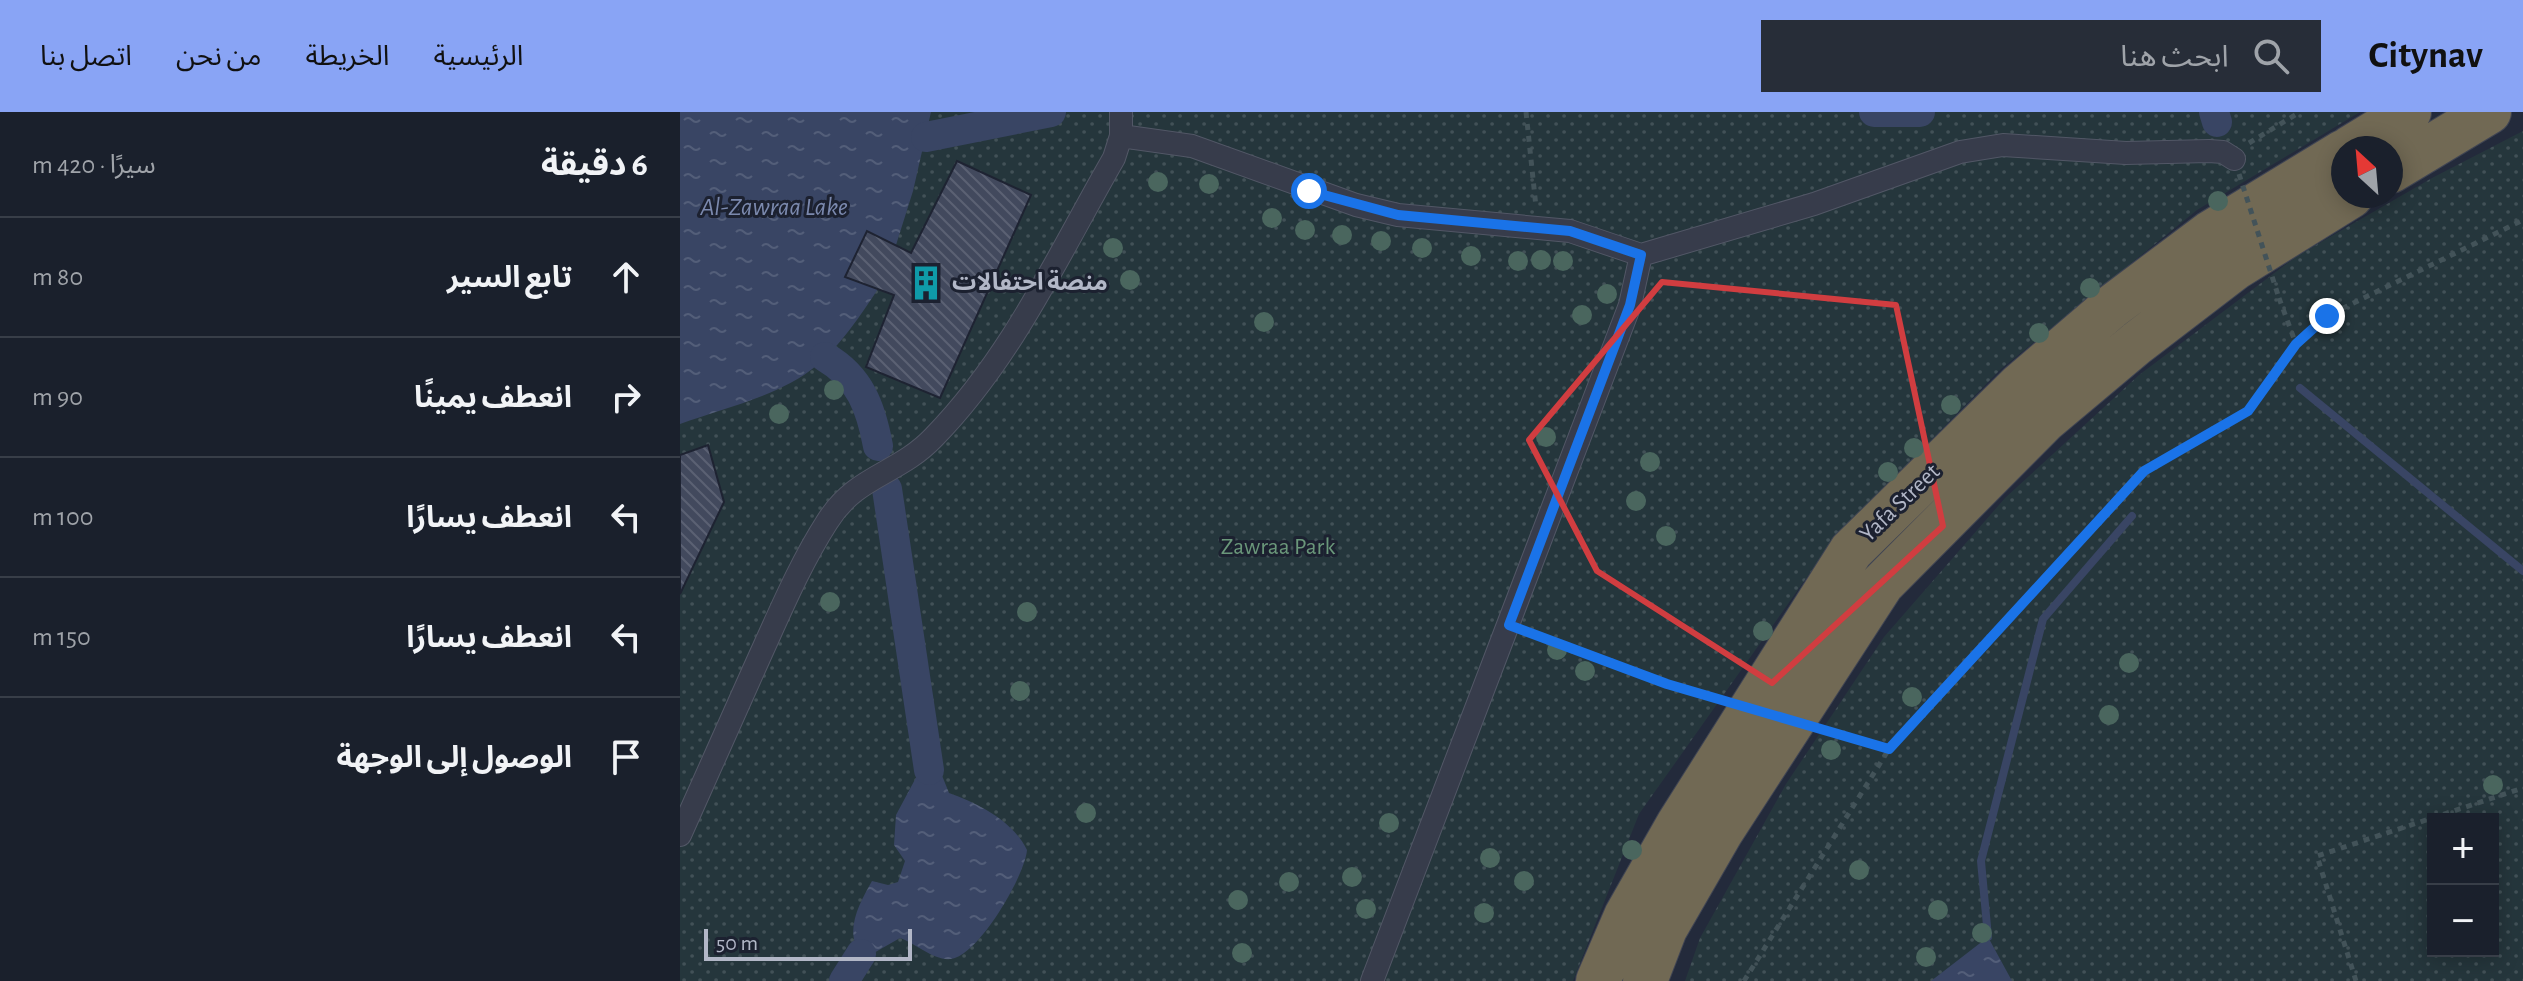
<!DOCTYPE html>
<html lang="ar">
<head>
<meta charset="utf-8">
<style>
  body { margin:0; font-family:"Alegreya Sans","Noto Sans Arabic",sans-serif; background:#272d38; color:#f1f3f6; direction:rtl }
  .controls { position:absolute; right:24px; bottom:24px; display:grid; overflow:hidden; border-radius:0px; box-shadow:0 4px 20px #0003 }
  .controls button { width:72px; height:72px; display:grid; place-items:center; padding:0; border:0; border-bottom:2px solid #383e48; background:#1a202c; color:#f1f3f6; font:40px sans-serif }
  .compass { position:absolute; left:1651px; top:24px; width:72px; height:72px; border-radius:50%; background:#1a202c; box-shadow:0 4px 20px #0003; rotate:334deg }
  .scale { position:absolute; left:24px; bottom:20px; width:208px; box-sizing:border-box; padding-left:8px; border:4px solid #b2b7c7; border-top:0; font-size:22px; line-height:28px; white-space:nowrap; color:#b2b7c7; -webkit-text-stroke:6px #1c2130; paint-order:stroke }
  .stop { position:absolute; width:24px; height:24px; margin:-18px; border:6px solid #1a73e8; border-radius:50%; background:#fff }
  .stop.end { background:#1a73e8; border-color:#fff; box-shadow:0 2px 8px #0008 }
  .list { margin:0; padding:0; list-style:none }
  h2 { display:flex; justify-content:space-between; align-items:center; height:104px; margin:0; padding:0 32px; font-size:34px }
  h2 small { font-size:26px; font-weight:400; color:#9fa3a9 }
  .list li { display:grid; grid-template-columns:52px 1fr auto; gap:24px; align-items:center; box-sizing:border-box; height:120px; padding:0 32px; border-top:2px solid #383e48 }
  .list b { display:block; font-size:30px; white-space:nowrap }
  .list em { font-size:26px; font-style:normal; color:#9fa3a9 }
  .icon { flex:none; width:44px; height:44px; fill:none; stroke:currentColor; stroke-width:2; stroke-linecap:round; stroke-linejoin:round }
  .map { position:relative; flex:none; width:1843px; height:869px; overflow:hidden; direction:ltr }
  header { display:flex; align-items:center; gap:48px; box-sizing:border-box; height:112px; padding:0 40px; background:#89a4f5; color:#111 }
  header strong { font-size:38px }
  nav { display:flex; gap:44px; margin-inline-start:auto; font-size:28px }
  .search { width:560px; height:72px; background:#272d38; display:flex; align-items:center; gap:20px; box-sizing:border-box; padding:0 28px; border-radius:0px; color:#9fa3a9; font-size:30px }
  main { display:flex }
  aside { flex:1; background:#1a202c }
  .map>svg:first-child { display:block }
  .grass { fill:url(#grass-dots); fill-rule:evenodd }
  .water { fill:url(#water-ripples) }
  .lines { fill:none; stroke-linecap:round; stroke-linejoin:round }
  .stream { stroke:#394564; stroke-width:8 }
  .canal { stroke:#394564; stroke-width:30 }
  .building { fill:url(#building-back-hatch); stroke:#1e2332; stroke-width:2 }
  .pedestrian-casing { stroke:#525766; stroke-width:24 }
  .motorway-casing { stroke:#3f4453; stroke-width:46 }
  .path { stroke:#435359; stroke-width:5; stroke-dasharray:6 6; stroke-linecap:butt }
  .pedestrian { stroke:#373c4b; stroke-width:22 }
  .motorway { stroke:#716954; stroke-width:44 }
  .path-bridge { stroke:#435359; stroke-width:5; stroke-dasharray:6 6; stroke-linecap:butt }
  .tree { fill:#4a665e }
  .route { stroke:#1a73e8; stroke-width:10 }
  .marked { fill:none; stroke:#d13d40; stroke-width:6; stroke-linejoin:round }
  .labels { text-anchor:middle; dominant-baseline:central; stroke-width:6; stroke-linejoin:round; paint-order:stroke }
  .poi-label { font-size:24px; font-weight:bold; fill:#b2b7c7; stroke:#1c2130; text-anchor:start }
  .street-label { font-size:24px; fill:#b2b7c7; stroke:#1c2130 }
  .park-label { font-size:24px; fill:#6a977a; stroke:#1c2130 }
  .water-label { font-size:26px; font-style:italic; fill:#7b89ae; stroke:#1c2130 }
</style>
</head>
<body>
<header>
<strong>Citynav</strong>
<div class="search"><svg class="icon" aria-label="search" viewBox="0 0 24 24"><circle cx="10" cy="10" r="6"/><path d="M15 15l6 6"/></svg>ابحث هنا</div>
<nav><a>الرئيسية</a><a>الخريطة</a><a>من نحن</a><a>اتصل بنا</a></nav>
</header>
<main>
<div class="map">
<svg width="1843" height="869" viewBox="0 0 1843 869">
  <defs>
    <pattern id="grass-dots" width="8" height="8" patternUnits="userSpaceOnUse" patternTransform="scale(2)"><rect width="8" height="8" fill="#25363c"/><path d="M2 2h.1M6 6h.1" fill="none" stroke="#425157" stroke-width="1.8" stroke-linecap="round"/></pattern>
    <pattern id="water-ripples" width="26" height="14" patternUnits="userSpaceOnUse" patternTransform="scale(2)"><rect width="26" height="14" fill="#394564"/><path d="M2 4q2-2 4 0t4 0M15 11q2-2 4 0t4 0" fill="none" stroke="#535e79"/></pattern>
    <pattern id="building-back-hatch" width="6" height="6" patternUnits="userSpaceOnUse" patternTransform="scale(2)"><rect width="6" height="6" fill="#42495d"/><path d="M-1 5l2 2M0 0l6 6M5-1l2 2" fill="none" stroke="#5b6173"/></pattern>
  </defs>
  <rect width="100%" height="100%" fill="#232a3b"/>
  <path class="grass" d="M0,0h1680l-163,98 -196,159 -167,170 -195,275 -66,167h-893z
    M1843,19v850h-838l15,-43 86,-154 98,-147 121,-139 134,-123 158,-119 135,-78zM1753,707h60v132h-60z"/>
  <path class="water" d="M0,0h251l-18,79 -17,54 -29,-14 -22,45 33,13c-18,27 -37,56 -62,77 -36,30 -93,42 -136,58z
    M259,656l10,25c30,11 63,27 78,57 -2,26 -49,106 -76,109 -17,2 -36,-16 -51,-21l-35,20c-24,-22 -6,-54 7,-77l16,4 10,-3 7,-21 -11,-16 2,-30 23,-43z
    M1308,825l24,44h-81z"/>
  <g class="lines">
    <path class="stream" d="M1620,276l223,183
      M1308,825l-7,-76 62,-242 89,-103"/>
    <path class="canal" d="M1194,0h46
      M1534,0l3,10
      M246,25l125,-25
      M145,245c35,20 46,51 53,89
      M207,377l42,281
      M164,869l17,-27"/>
  </g>
  <path class="building" d="M277,49l74,34 -91,203 -74,-31 28,-72 -49,-18 22,-46 44,22z
    M28,333l16,57 -44,92v-139z"/>
  <g class="lines">
    <g class="pedestrian-casing">
      <path id="pedestrian" d="M441,24l71,10 164,59 42,10 172,16 71,24 -11,50 -258,676
        M961,143l173,-51 146,-52 43,-7 123,8 83,-2 14,1 11,7
        M0,723c26,-59 53,-118 79,-177 21,-46 41,-94 68,-136 29,-47 71,-47 107,-85 79,-81 124,-182 180,-279l7,-22v-24"/>
    </g>
    <g class="motorway-casing">
      <path id="motorway" d="M1670,36l59,-36
        M1711,59l98,-59
        M918,869l28,-65 53,-93 172,-272 169,-166 90,-77 100,-75 133,-81
        M965,869l20,-52 56,-97 161,-248 162,-163 93,-78 98,-75 116,-72"/>
    </g>
    <path class="path" d="M846,0l10,95
      M1569,31l51,-31
      M1599,186l17,46
      M849,520l138,52
      M1166,625l43,12
      M1064,869l145,-232 255,-278 104,-60 48,-67 31,-28 196,-96
      M1676,869l-39,-125 206,-68"/>
    <use href="#pedestrian" class="pedestrian"/>
    <use href="#motorway" class="motorway"/>
    <path class="path-bridge" d="M1559,62l40,124
      M987,572l179,53"/>
  </g>
  <g class="tree">
    <circle cx="478" cy="70" r="10"/>
    <circle cx="529" cy="72" r="10"/>
    <circle cx="1538" cy="89" r="10"/>
    <circle cx="592" cy="106" r="10"/>
    <circle cx="625" cy="118" r="10"/>
    <circle cx="662" cy="123" r="10"/>
    <circle cx="701" cy="129" r="10"/>
    <circle cx="433" cy="136" r="10"/>
    <circle cx="742" cy="136" r="10"/>
    <circle cx="791" cy="144" r="10"/>
    <circle cx="861" cy="148" r="10"/>
    <circle cx="838" cy="149" r="10"/>
    <circle cx="883" cy="149" r="10"/>
    <circle cx="450" cy="168" r="10"/>
    <circle cx="1410" cy="176" r="10"/>
    <circle cx="927" cy="182" r="10"/>
    <circle cx="902" cy="203" r="10"/>
    <circle cx="584" cy="210" r="10"/>
    <circle cx="1359" cy="221" r="10"/>
    <circle cx="154" cy="278" r="10"/>
    <circle cx="1271" cy="293" r="10"/>
    <circle cx="99" cy="302" r="10"/>
    <circle cx="866" cy="325" r="10"/>
    <circle cx="1234" cy="336" r="10"/>
    <circle cx="970" cy="350" r="10"/>
    <circle cx="1208" cy="360" r="10"/>
    <circle cx="956" cy="389" r="10"/>
    <circle cx="986" cy="424" r="10"/>
    <circle cx="150" cy="490" r="10"/>
    <circle cx="347" cy="500" r="10"/>
    <circle cx="1083" cy="519" r="10"/>
    <circle cx="877" cy="538" r="10"/>
    <circle cx="1449" cy="551" r="10"/>
    <circle cx="905" cy="559" r="10"/>
    <circle cx="340" cy="579" r="10"/>
    <circle cx="1232" cy="585" r="10"/>
    <circle cx="1429" cy="603" r="10"/>
    <circle cx="1151" cy="638" r="10"/>
    <circle cx="1813" cy="673" r="10"/>
    <circle cx="406" cy="701" r="10"/>
    <circle cx="709" cy="711" r="10"/>
    <circle cx="952" cy="738" r="10"/>
    <circle cx="810" cy="746" r="10"/>
    <circle cx="1179" cy="758" r="10"/>
    <circle cx="672" cy="765" r="10"/>
    <circle cx="844" cy="769" r="10"/>
    <circle cx="609" cy="770" r="10"/>
    <circle cx="558" cy="788" r="10"/>
    <circle cx="686" cy="797" r="10"/>
    <circle cx="1258" cy="798" r="10"/>
    <circle cx="804" cy="801" r="10"/>
    <circle cx="1302" cy="821" r="10"/>
    <circle cx="562" cy="841" r="10"/>
    <circle cx="1246" cy="845" r="10"/>
  </g>
  <g class="lines">
    <path class="route" d="M629,79l89,24 172,16 71,24 -11,50 -121,320 158,59 222,65 255,-278 104,-60 48,-67 31,-28"/>
  </g>
  <path class="marked" d="M982,170l234,23 47,221 -171,157 -175,-112 -68,-131z"/>
  <defs>
    <g id="building-bare" transform="scale(2.76)"><path d="M-4-6H4V6H1V3H-1V6H-4ZM-2.5-4.3h1.7v1.8h-1.7ZM.8-4.3h1.7v1.8H.8ZM-2.5-1h1.7V.8h-1.7ZM.8-1h1.7V.8H.8Z" fill="#0f9aa8" stroke="#1c2130" stroke-width="2.5" paint-order="stroke"/></g>
  </defs>
  <g fill-rule="evenodd">
    <use href="#building-bare" x="246" y="171"/>
  </g>
  <g class="labels">
    <g class="poi-label">
      <text x="272" y="171">منصة احتفالات</text>
    </g>
    <g class="street-label">
      <text transform="translate(1220 391) rotate(-44)">Yafa Street</text>
    </g>
    <g class="park-label">
      <text x="598" y="435">Zawraa Park</text>
    </g>
    <g class="water-label">
      <text x="94" y="95">Al-Zawraa Lake</text>
    </g>
  </g>
</svg>
<div class="controls">
<button>+</button>
<button>−</button>
</div>
<svg class="compass" viewBox="-18 -18 36 36"><path d="M0-13l5 13h-10z" fill="#e53935"/><path d="M0 13l5-13h-10z" fill="#9fa3a9"/></svg>
<div class="scale">50 m</div>
<div class="stop" style="left:629px;top:79px"></div>
<div class="stop end" style="left:1647px;top:204px"></div>
</div>
<aside>
<h2>6 دقيقة<small>سيرًا · 420 m</small></h2>
<ul class="list">
<li><svg class="icon" aria-label="ahead" viewBox="0 0 24 24"><path d="M12 20V5M6 11l6-6 6 6"/></svg><div><b>تابع السير</b></div><em>80 m</em></li>
<li><svg class="icon" aria-label="right" viewBox="0 0 24 24"><path d="M7 20v-9h11M14 6l5 5-5 5"/></svg><div><b>انعطف يمينًا</b></div><em>90 m</em></li>
<li><svg class="icon" aria-label="left" viewBox="0 0 24 24"><path d="M17 20v-9H6M10 6l-5 5 5 5"/></svg><div><b>انعطف يسارًا</b></div><em>100 m</em></li>
<li><svg class="icon" aria-label="left" viewBox="0 0 24 24"><path d="M17 20v-9H6M10 6l-5 5 5 5"/></svg><div><b>انعطف يسارًا</b></div><em>150 m</em></li>
<li><svg class="icon" aria-label="arrive" viewBox="0 0 24 24"><path d="M6 21V4h12l-3 4 3 4H6"/></svg><div><b>الوصول إلى الوجهة</b></div></li>
</ul>
</aside>
</main>
</body>
</html>
